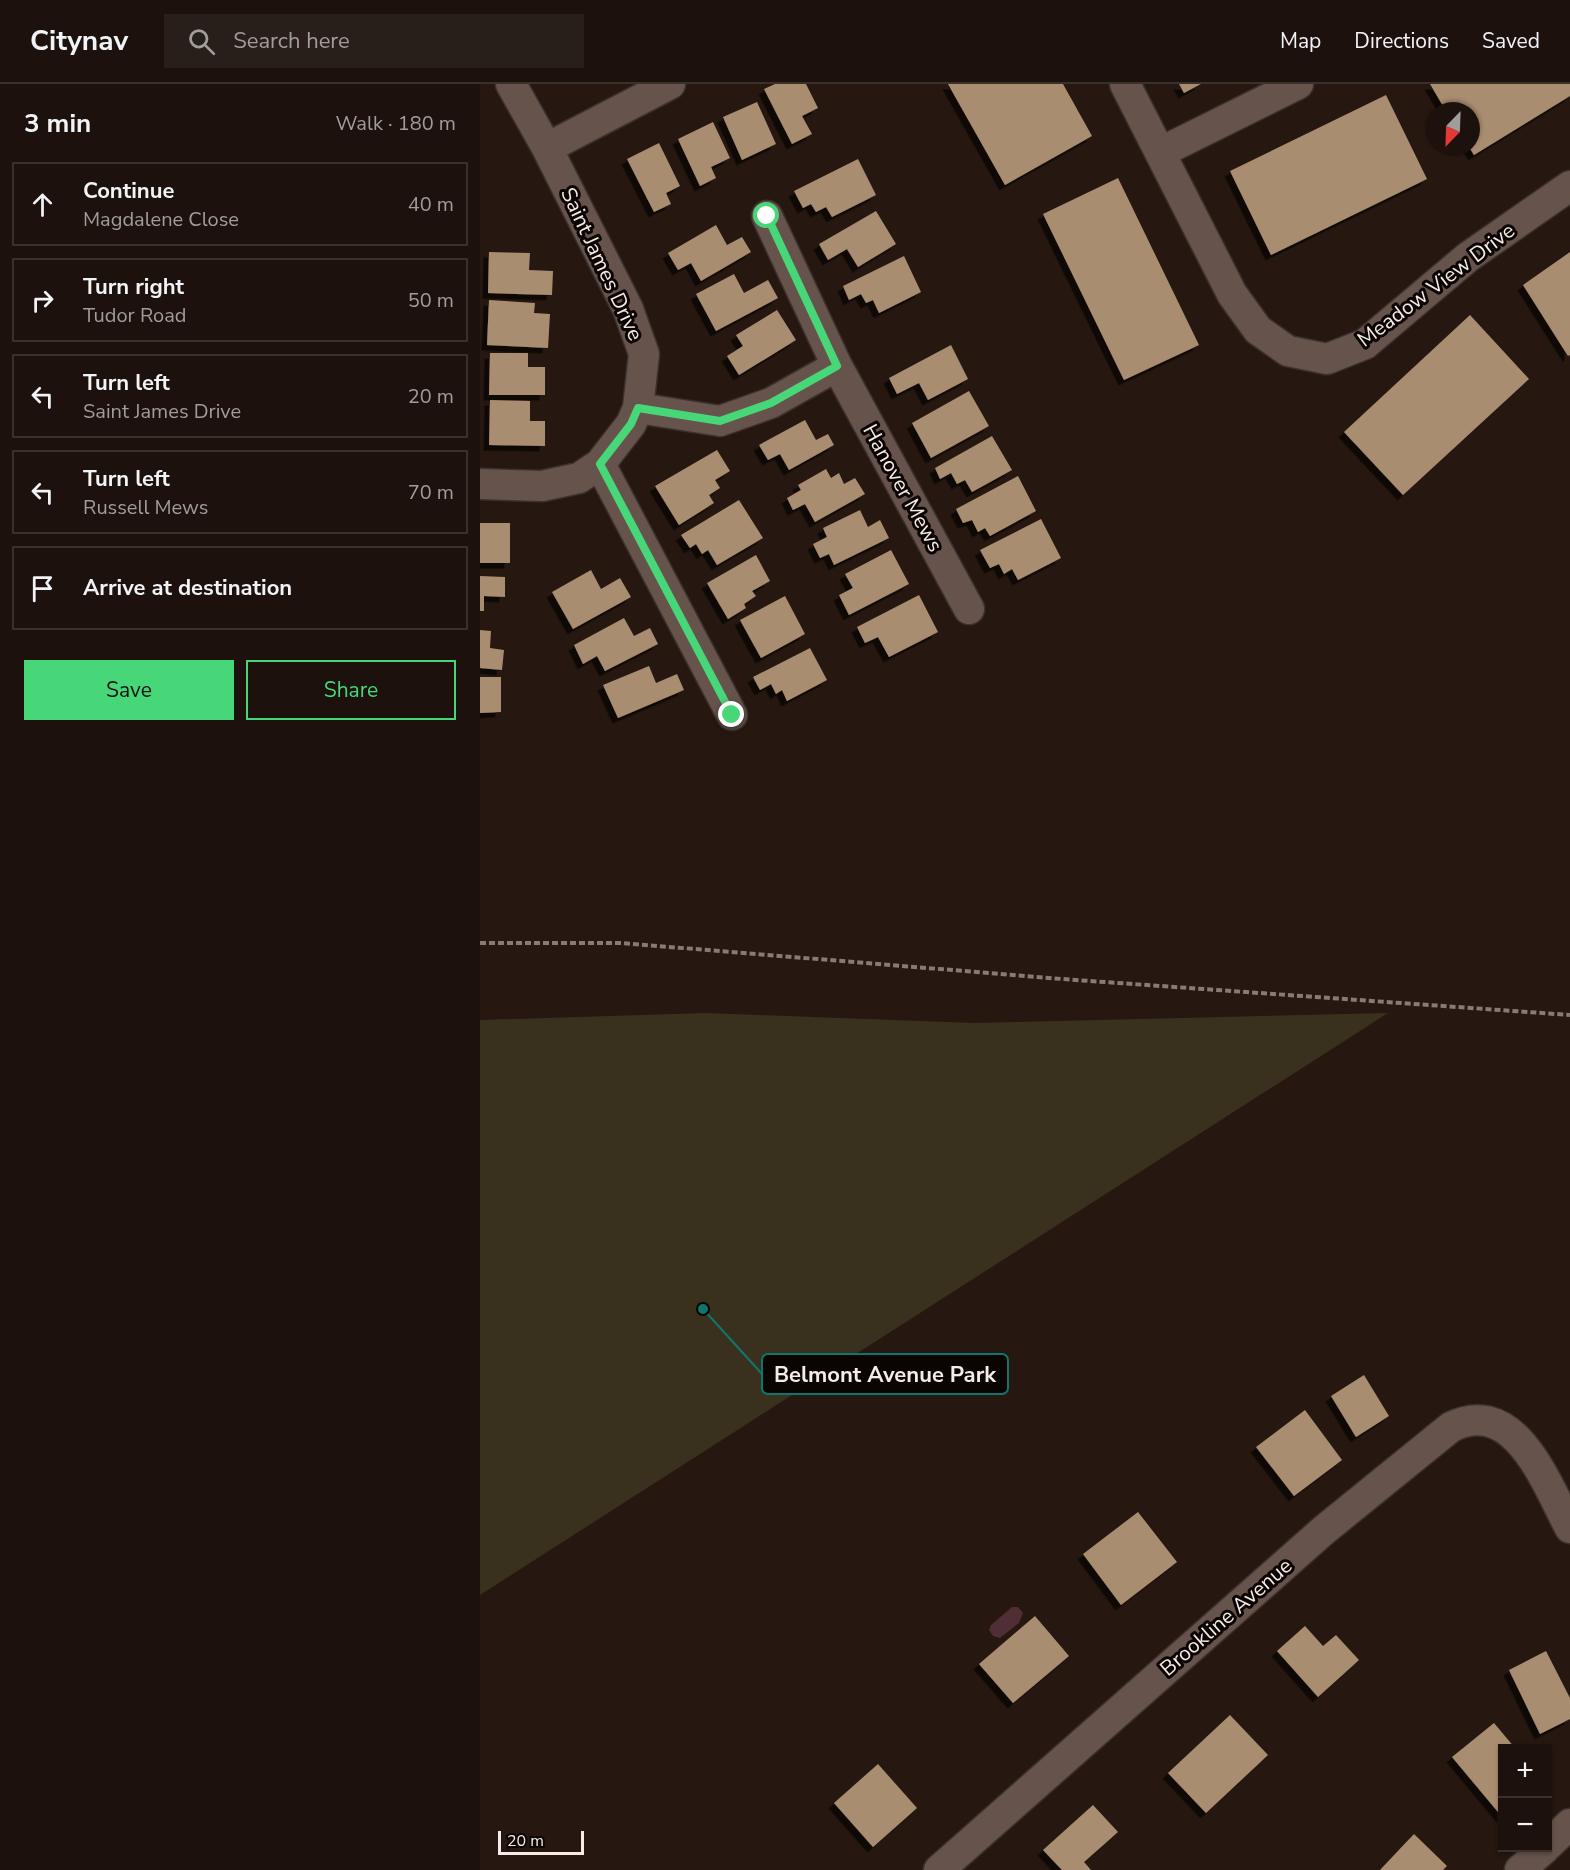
<!DOCTYPE html>
<html lang="en">
<head>
<meta charset="utf-8">
<style>
  body { margin:0; font-family:"Nunito Sans",sans-serif; background:#291f1a; color:#f1f3f6 }
  .controls { position:absolute; right:18px; bottom:18px; display:grid; overflow:hidden; border-radius:0px; box-shadow:0 2px 4px #0004 }
  .controls button { width:54px; height:54px; display:grid; place-items:center; padding:0; border:0; border-bottom:2px solid #3a312d; background:#1c110c; color:#f1f3f6; font:30px sans-serif }
  .compass { position:absolute; left:946px; top:18px; width:54px; height:54px; border-radius:50%; background:#1c110c; box-shadow:0 2px 4px #0004; rotate:203deg }
  .scale { position:absolute; left:18px; bottom:15px; width:86px; box-sizing:border-box; padding-left:6px; border:3px solid #f6ebe6; border-top:0; font-size:16px; line-height:21px; white-space:nowrap; color:#f6ebe6; -webkit-text-stroke:4px #0a0503; paint-order:stroke }
  .stop { position:absolute; width:18px; height:18px; margin:-14px; border:4px solid #47d779; border-radius:50%; background:#fff }
  .stop.end { background:#47d779; border-color:#fff; box-shadow:0 2px 6px #0008 }
  .list { margin:0; padding:0; list-style:none }
  h2 { display:flex; justify-content:space-between; align-items:center; height:78px; margin:0; padding:0 24px; font-size:26px }
  h2 small { font-size:20px; font-weight:400; color:#a09d9d }
  .list li { display:grid; grid-template-columns:39px 1fr auto; gap:18px; align-items:center; box-sizing:border-box; height:84px; margin:0 12px 12px; padding:0 12px; border:2px solid #3a312d; border-radius:0px }
  .list b { display:block; font-size:22px; white-space:nowrap }
  .list p { margin:0; font-size:20px; white-space:nowrap; color:#a09d9d }
  .list em { font-size:20px; font-style:normal; color:#a09d9d }
  .actions { display:flex; gap:12px; padding:18px 24px }
  .actions a { flex:1; padding:14px 0; border:2px solid #47d779; border-radius:0px; text-align:center; font-size:21px; color:#47d779 }
  .actions .main { background:#47d779; color:#111 }
  .icon { flex:none; width:33px; height:33px; fill:none; stroke:currentColor; stroke-width:2; stroke-linecap:round; stroke-linejoin:round }
  .map { position:relative; flex:none; width:1090px; height:1786px; overflow:hidden }
  header { display:flex; align-items:center; gap:36px; box-sizing:border-box; height:84px; padding:0 30px; background:#1c110c; border-bottom:2px solid #3a312d }
  header strong { font-size:28px }
  nav { display:flex; gap:33px; margin-inline-start:auto; font-size:21px }
  .search { width:420px; height:54px; background:#291f1a; display:flex; align-items:center; gap:15px; box-sizing:border-box; padding:0 21px; border-radius:0px; color:#a09d9d; font-size:22px }
  main { display:flex }
  aside { flex:1; background:#1c110c }
  .map>svg:first-child { display:block }
  .green { fill:#39311d }
  .water { fill:#502e36 }
  .building { fill:#a98d71; filter:url(#shadow) }
  .lines { fill:none; stroke-linecap:round; stroke-linejoin:round }
  .street-casing { stroke:#3c312f; stroke-width:33 }
  .path { stroke:#887a74; stroke-width:4; stroke-dasharray:6 3; stroke-linecap:butt }
  .street { stroke:#66544c; stroke-width:30 }
  .route { stroke:#47d779; stroke-width:8 }
  .labels { text-anchor:middle; dominant-baseline:central; stroke-width:6; stroke-linejoin:round; paint-order:stroke }
  .street-label { font-size:21px; fill:#f6ebe6; stroke:#0a0503 }
  .leader { fill:none; stroke:#0f766e; stroke-width:2 }
  .callout-dot { fill:#0f766e; stroke:#0a0503; stroke-width:2 }
  .callout { fill:#0a0503; stroke:#0f766e; stroke-width:2 }
  .callout-label { font-size:22px; text-anchor:middle; font-weight:bold; fill:#f6ebe6 }
</style>
</head>
<body>
<header>
<strong>Citynav</strong>
<div class="search"><svg class="icon" aria-label="search" viewBox="0 0 24 24"><circle cx="10" cy="10" r="6"/><path d="M15 15l6 6"/></svg>Search here</div>
<nav><a>Map</a><a>Directions</a><a>Saved</a></nav>
</header>
<main>
<aside>
<h2>3 min<small>Walk · 180 m</small></h2>
<ul class="list">
<li><svg class="icon" aria-label="ahead" viewBox="0 0 24 24"><path d="M12 20V5M6 11l6-6 6 6"/></svg><div><b>Continue</b><p>Magdalene Close</p></div><em>40 m</em></li>
<li><svg class="icon" aria-label="right" viewBox="0 0 24 24"><path d="M7 20v-9h11M14 6l5 5-5 5"/></svg><div><b>Turn right</b><p>Tudor Road</p></div><em>50 m</em></li>
<li><svg class="icon" aria-label="left" viewBox="0 0 24 24"><path d="M17 20v-9H6M10 6l-5 5 5 5"/></svg><div><b>Turn left</b><p>Saint James Drive</p></div><em>20 m</em></li>
<li><svg class="icon" aria-label="left" viewBox="0 0 24 24"><path d="M17 20v-9H6M10 6l-5 5 5 5"/></svg><div><b>Turn left</b><p>Russell Mews</p></div><em>70 m</em></li>
<li><svg class="icon" aria-label="arrive" viewBox="0 0 24 24"><path d="M6 21V4h12l-3 4 3 4H6"/></svg><div><b>Arrive at destination</b></div></li>
</ul>
<div class="actions"><a class="main">Save</a><a>Share</a></div>
</aside>
<div class="map">
<svg width="1090" height="1786" viewBox="0 0 1090 1786">
  <defs>
    <filter id="shadow"><feDropShadow dx="-5.5" dy="5.5" stdDeviation="0" flood-color="#0009"/></filter>
  </defs>
  <rect width="100%" height="100%" fill="#261710"/>
  <path class="green" d="M226,929l268,10 414,-10 -908,582v-575z"/>
  <path class="water" d="M532,1523h6l5,6 -4,10 -19,15 -7,-2 -4,-6 2,-5z"/>
  <path class="building" d="M295,0h31l12,24 -16,8 10,18 -20,10 -28,-55z
    M468,0h115l29,52 -87,49z
    M699,0h22l-17,9z
    M950,0h140v12l-96,59 -5,-8h2v-36h-25z
    M906,11l41,84 -156,76 -41,-84z
    M277,18l19,42 -34,16 -19,-43z
    M233,38l17,36 -19,9 5,11 -16,8 -22,-47z
    M179,59l21,43 -14,7 5,11 -17,8 -27,-53z
    M378,75l18,36 -44,22 -6,-10 -10,5 -5,-8 -8,4 -9,-17z
    M638,94l81,167 -75,35 -81,-166z
    M396,127l20,33 -38,23 -11,-18 -19,11 -9,-16z
    M236,141l11,20 15,-8 9,15 -50,29 -10,-18 -13,7 -10,-17z
    M9,168l41,1 -1,17 24,1 -1,24 -64,-2z
    M1090,168v103l-2,1 -45,-71z
    M424,172l17,36 -42,21 -6,-13 -7,3 -5,-9 -12,6 -6,-14z
    M254,190l10,19 24,-13 10,18 -62,33 -20,-37z
    M9,216l46,3 -1,10 16,1 -2,34 -61,-3z
    M297,226l19,30 -57,35 -12,-19 16,-10 -7,-11z
    M990,231l59,64 -126,116 -59,-63z
    M471,261l17,34 -40,21 -9,-17 -22,11 -8,-16z
    M10,269h38v14h17v28h-56z
    M489,307l20,35 -58,32 -19,-35z
    M10,316l40,1v20h15v25l-56,-1z
    M325,336l11,20 12,-6 6,11 -45,25 -9,-16 -12,6 -9,-15z
    M512,352l20,34 -40,22 -7,-12 -8,4 -6,-11 -11,6 -5,-11z
    M237,366l13,21 -15,9 5,8 -11,7 5,8 -35,22 -24,-39z
    M346,385l5,9 8,-5 5,11 11,-6 10,16 -50,28 -10,-18 -12,6 -6,-12 14,-8 -3,-5z
    M538,392l18,35 -46,25 -5,-8 -7,4 -6,-12 -9,3 -7,-14z
    M259,416l24,38 -46,27 -9,-15 -6,4 -6,-10 -6,4 -9,-13z
    M380,426l8,17 12,-7 9,18 -55,27 -5,-11 -9,4 -7,-14 14,-7 -4,-9z
    M561,435l20,39 -43,22 -6,-11 -8,5 -5,-10 -9,4 -10,-18z
    M0,439h30v40h-30z
    M411,466l18,34 -60,31 -10,-20 14,-7 -8,-14z
    M276,471l14,26 -18,10 4,5 -12,8 2,4 -18,11 -21,-36z
    M111,486l10,19 19,-11 11,19 -58,32 -21,-37z
    M0,492l25,1v20l-21,-1v15h-4z
    M439,511l19,37 -49,25 -11,-20 -13,6 -8,-16z
    M305,512l20,38 -44,24 -21,-38z
    M144,534l10,18 16,-8 8,16 -53,27 -8,-15 -14,8 -9,-19z
    M0,546l11,1 -1,17 14,2 -2,20 -22,-2z
    M330,564l17,32 -40,21 -5,-11 -6,4 -5,-10 -11,6 -7,-13z
    M169,582l7,17 21,-9 7,16 -66,28 -15,-33z
    M0,593h21v35l-21,1z
    M884,1291l25,41 -33,21 -25,-41z
    M825,1326l37,50 -48,36 -38,-49z
    M658,1428l39,50 -56,43 -38,-51z
    M555,1532l34,40 -56,47 -34,-39z
    M825,1542l18,20 13,-11 23,25 -41,37 -41,-46z
    M1066,1567l24,47v21l-30,15 -31,-64z
    M750,1631l38,40 -62,58 -38,-40z
    M1014,1639l21,25h-12v70l-51,-61z
    M398,1680l39,44 -44,39 -39,-44z
    M613,1721l25,27 -34,30 7,8h-29l-19,-20z
    M934,1750l33,32 -4,4h-63z"/>
  <g class="lines">
    <g class="street-casing">
      <path id="street" d="M645,0l107,210 26,36 30,21 39,8 38,-15 103,-87 102,-71
        M67,64l123,-64
        M681,68l137,-68
        M287,132l70,150 132,243
        M158,324l82,13 51,-18 66,-37
        M120,380l132,251
        M0,400l62,2 37,-8 21,-14 31,-40 7,-16 6,-54 -16,-45 -81,-161 -36,-64
        M1068,1761l22,-21
        M459,1786l385,-340 127,-103c64,-32 95,56 119,101
        M1040,1786l25,-22"/>
    </g>
    <path class="path" d="M0,859h141l441,36 508,36"/>
    <use href="#street" class="street"/>
  </g>
  <g class="lines">
    <path class="route" d="M252,631l-132,-251 31,-40 7,-16 82,13 51,-18 66,-37 -70,-150"/>
  </g>
  <g class="labels">
    <g class="street-label">
      <text transform="translate(122 180) rotate(65)">Saint James Drive</text>
      <text transform="translate(956 201) rotate(-37)">Meadow View Drive</text>
      <text transform="translate(423 404) rotate(61)">Hanover Mews</text>
      <text transform="translate(746 1533) rotate(-41)">Brookline Avenue</text>
    </g>
  </g>
  <path class="leader" d="M223 1225L282 1290"/>
  <circle class="callout-dot" cx="223" cy="1225" r="6"/>
  <rect class="callout" x="282" y="1270" width="246" height="40" rx="6"/>
  <g class="callout-label">
    <text x="405" y="1298">Belmont Avenue Park</text>
  </g>
</svg>
<div class="controls">
<button>+</button>
<button>−</button>
</div>
<svg class="compass" viewBox="-18 -18 36 36"><path d="M0-13l5 13h-10z" fill="#e53935"/><path d="M0 13l5-13h-10z" fill="#a09d9d"/></svg>
<div class="scale">20 m</div>
<div class="stop" style="left:287px;top:132px"></div>
<div class="stop end" style="left:252px;top:631px"></div>
</div>
</main>
</body>
</html>
